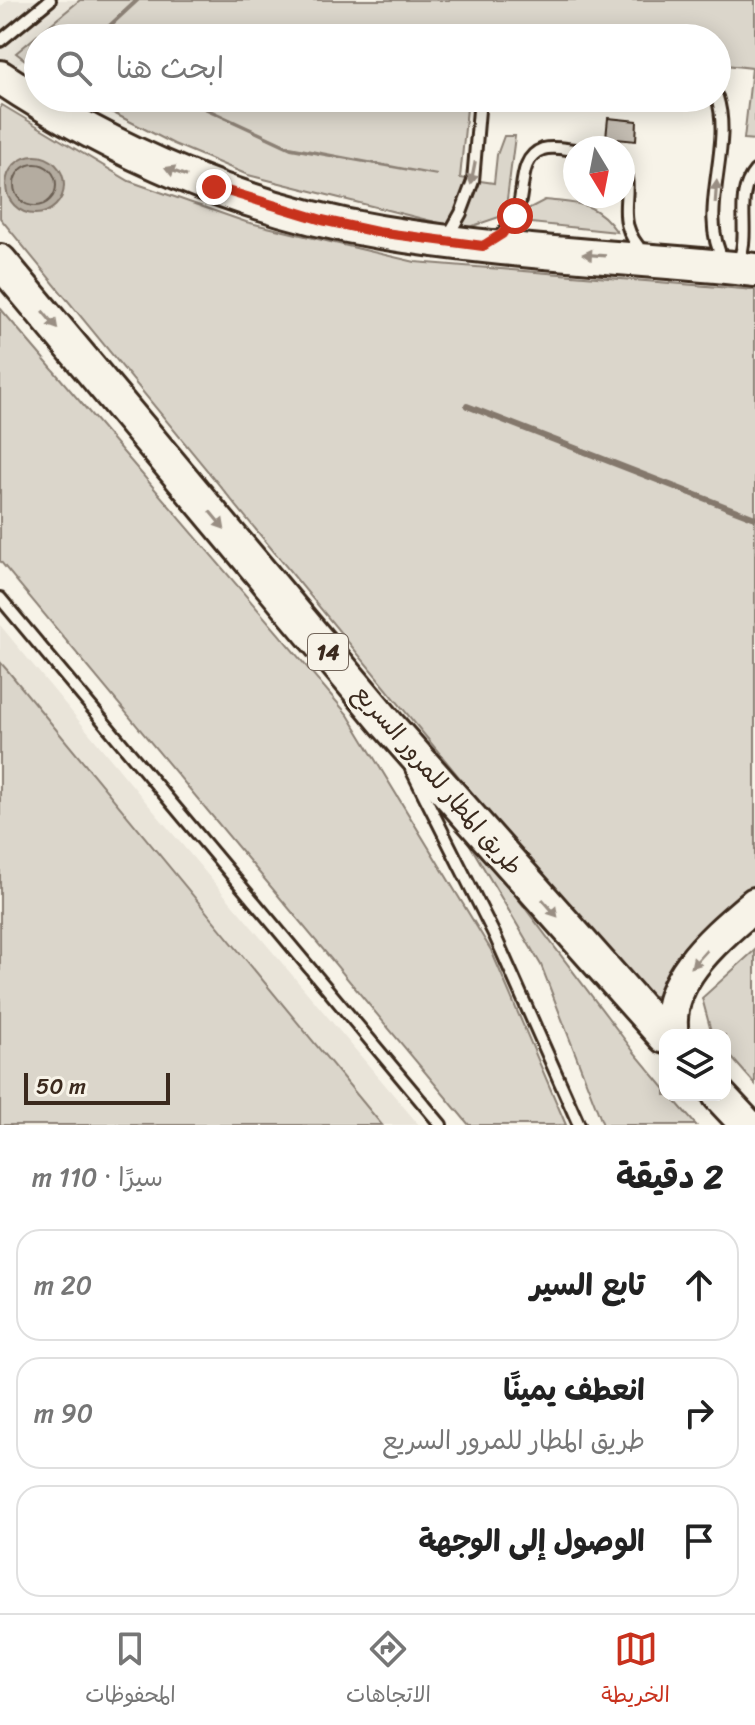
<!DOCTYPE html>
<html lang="ar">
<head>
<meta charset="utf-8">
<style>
  body { margin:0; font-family:Sriracha,"Playpen Sans Arabic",sans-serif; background:#f2f2f2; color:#222; direction:rtl }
  .controls { position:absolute; right:24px; bottom:24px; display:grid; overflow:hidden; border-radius:16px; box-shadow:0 4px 20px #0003 }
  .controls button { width:72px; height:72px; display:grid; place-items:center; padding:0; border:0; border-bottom:2px solid #e0e0e0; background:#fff; color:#222; font:40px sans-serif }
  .compass { position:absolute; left:563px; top:136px; width:72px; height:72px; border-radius:50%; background:#fff; box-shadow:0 4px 20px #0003; rotate:170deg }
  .scale { position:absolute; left:24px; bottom:20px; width:146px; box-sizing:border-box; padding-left:8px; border:4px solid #3b2a1e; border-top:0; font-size:22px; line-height:28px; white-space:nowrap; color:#3b2a1e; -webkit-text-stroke:6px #f7f3e8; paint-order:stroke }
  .stop { position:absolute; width:24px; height:24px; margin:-18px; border:6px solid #c8321e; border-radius:50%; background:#fff }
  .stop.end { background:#c8321e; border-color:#fff; box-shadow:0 2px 8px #0008 }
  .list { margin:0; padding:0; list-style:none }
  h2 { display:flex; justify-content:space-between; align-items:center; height:104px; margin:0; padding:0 32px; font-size:34px }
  h2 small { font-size:26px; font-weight:400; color:#767676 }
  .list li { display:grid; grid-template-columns:52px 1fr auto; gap:24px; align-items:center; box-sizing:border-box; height:112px; margin:0 16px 16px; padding:0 16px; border:2px solid #e0e0e0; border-radius:24px }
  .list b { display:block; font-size:30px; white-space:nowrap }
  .list p { margin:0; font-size:26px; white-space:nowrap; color:#767676 }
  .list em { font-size:26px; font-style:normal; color:#767676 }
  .icon { flex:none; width:44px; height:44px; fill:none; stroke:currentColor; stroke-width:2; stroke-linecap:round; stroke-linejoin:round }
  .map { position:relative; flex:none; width:755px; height:1125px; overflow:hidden; direction:ltr }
  .search { position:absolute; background:#fff; box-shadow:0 4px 20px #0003; left:24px; right:24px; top:24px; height:88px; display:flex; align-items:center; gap:20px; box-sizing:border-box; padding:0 28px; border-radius:44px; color:#767676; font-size:30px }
  .sheet { height:488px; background:#fff }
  nav { display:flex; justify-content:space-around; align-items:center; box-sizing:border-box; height:112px; border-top:2px solid #e0e0e0; background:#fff; font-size:22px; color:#767676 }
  nav a { display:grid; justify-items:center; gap:4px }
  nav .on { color:#c8321e }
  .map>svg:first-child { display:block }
  .built { fill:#e9e4d9 }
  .green { fill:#dbd6cb; stroke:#8b8074; stroke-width:2 }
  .water { fill:#b4aca0; stroke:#84786c; stroke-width:2 }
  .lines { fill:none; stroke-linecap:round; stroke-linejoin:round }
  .shore { stroke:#6b5e52; stroke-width:2 }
  .stream { stroke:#84786c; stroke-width:6 }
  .building { fill:#c8c1b6; stroke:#3b2a1e; stroke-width:2 }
  .lane-casing { stroke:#3b2a1e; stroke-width:16 }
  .primary-casing { stroke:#3b2a1e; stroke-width:38 }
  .lane { stroke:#f7f3e8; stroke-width:10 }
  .primary { stroke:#f7f3e8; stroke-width:32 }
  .oneway { fill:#998e83 }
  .route { stroke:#c8321e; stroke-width:10 }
  .labels { text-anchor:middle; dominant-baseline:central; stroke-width:6; stroke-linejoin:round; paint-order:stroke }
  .shield { fill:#f7f3e8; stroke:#73665b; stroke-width:2 }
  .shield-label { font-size:22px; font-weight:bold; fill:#3b2a1e }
  .street-label { font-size:24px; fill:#3b2a1e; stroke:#f7f3e8 }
</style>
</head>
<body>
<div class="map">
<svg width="755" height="1125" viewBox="0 0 755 1125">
  <rect width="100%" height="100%" fill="#f7f3e8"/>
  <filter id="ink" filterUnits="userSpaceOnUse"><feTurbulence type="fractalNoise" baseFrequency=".0125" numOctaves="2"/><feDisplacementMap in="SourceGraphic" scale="16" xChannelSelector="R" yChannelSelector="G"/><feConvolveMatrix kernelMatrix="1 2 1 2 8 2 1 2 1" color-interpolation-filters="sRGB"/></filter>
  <g filter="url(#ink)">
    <path class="built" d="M8,0h89l-59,38v10l-38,30v-71z
      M0,625l146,177 273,323h-419z"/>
    <path class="green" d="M80,0h56l-41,38h-57v32l-22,-17z
      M139,0h616v140l-11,-1 8,-71 -35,-4v-26h-619z
      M84,98h97l110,51 146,26 -147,-28 -106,-49h284l-8,80 34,5 3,-28 7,-19h11l-10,79 -38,13 -12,-1 -207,-52 -74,-31z
      M2,105l127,76 117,41 169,40 340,28v598l-77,67 -11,32 -10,9h-12l-12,-7 -633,-771v-110z
      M545,200c35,4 50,1 72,32l-96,-10 5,-12z
      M0,308l348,407 143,235 75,175h-97l-469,-564z
      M0,662l8,9 374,454h-382z
      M444,801l190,251 31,37v6h5l26,30h-93l-62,-160z
      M755,950v134l-30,-34v-15h-13l-10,-37z"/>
    <path class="water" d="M6 185a29 29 0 1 1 58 0a29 29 0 1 1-58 0Z"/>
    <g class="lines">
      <path class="shore" d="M14 185a21 21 0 1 1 42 0a21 21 0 1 1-42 0Z"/>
      <path class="stream" d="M467,406l288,112"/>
    </g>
    <path class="building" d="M608,118l29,3 -1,20 -30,-3z"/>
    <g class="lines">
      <g class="lane-casing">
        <path id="lane" d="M0,41l50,-41
          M717,97c17,52 -21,115 7,165
          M623,164c12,35 -12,55 22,90
          M447,238l14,-25 12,-32 7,-83
          M494,241c12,-9 21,-21 25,-36 5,-19 1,-48 24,-56 10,-3 22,0 32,1
          M737,264c16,-30 -5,-66 18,-93
          M0,598l441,527
          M411,769l84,167 84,189"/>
      </g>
      <g class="primary-casing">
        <path id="primary" d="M0,77c114,76 244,132 380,155 124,21 250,25 375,38
          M0,261l388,464 277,312
          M672,1035c-10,-55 46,-99 83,-131
          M719,1095l28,30"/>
      </g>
      <use href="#lane" class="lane"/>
      <use href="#primary" class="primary"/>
    </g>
    <defs><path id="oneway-solid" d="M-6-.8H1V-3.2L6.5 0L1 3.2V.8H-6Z" transform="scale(2)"/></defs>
    <g class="oneway">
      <use href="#oneway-solid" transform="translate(176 172) rotate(-159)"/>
      <use href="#oneway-solid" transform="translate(473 173) rotate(101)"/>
      <use href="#oneway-solid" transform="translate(716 192) rotate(-86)"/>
      <use href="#oneway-solid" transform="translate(594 255) rotate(-176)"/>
      <use href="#oneway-solid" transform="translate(50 320) rotate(50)"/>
      <use href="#oneway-solid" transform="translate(217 520) rotate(50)"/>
      <use href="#oneway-solid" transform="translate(550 908) rotate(49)"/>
      <use href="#oneway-solid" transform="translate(699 959) rotate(132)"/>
    </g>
  </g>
  <g class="lines" filter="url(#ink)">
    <path class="route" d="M214,187l108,33 55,12 106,14 19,-12 13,-18"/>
  </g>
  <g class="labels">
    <rect class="shield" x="308" y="634" width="40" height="36" rx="6"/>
    <g class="shield-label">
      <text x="328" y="652">14</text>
    </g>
    <g class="street-label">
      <text transform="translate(438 780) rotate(49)">طريق المطار للمرور السريع</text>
    </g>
  </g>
</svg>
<div class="controls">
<button><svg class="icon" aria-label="layers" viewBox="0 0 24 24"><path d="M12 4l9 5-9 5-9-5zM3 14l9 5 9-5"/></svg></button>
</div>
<svg class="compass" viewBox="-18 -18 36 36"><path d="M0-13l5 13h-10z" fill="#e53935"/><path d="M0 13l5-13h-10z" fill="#767676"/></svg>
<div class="scale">50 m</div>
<div class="stop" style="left:515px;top:216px"></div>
<div class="stop end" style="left:214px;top:187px"></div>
<div class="search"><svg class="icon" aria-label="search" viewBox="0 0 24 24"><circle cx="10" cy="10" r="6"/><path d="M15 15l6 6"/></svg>ابحث هنا</div>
</div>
<section class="sheet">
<h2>2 دقيقة<small>سيرًا · 110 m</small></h2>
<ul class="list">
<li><svg class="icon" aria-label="ahead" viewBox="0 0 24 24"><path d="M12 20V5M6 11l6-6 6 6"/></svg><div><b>تابع السير</b></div><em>20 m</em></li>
<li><svg class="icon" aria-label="right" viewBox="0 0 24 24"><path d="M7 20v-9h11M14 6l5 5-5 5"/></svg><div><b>انعطف يمينًا</b><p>طريق المطار للمرور السريع</p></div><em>90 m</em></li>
<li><svg class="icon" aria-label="arrive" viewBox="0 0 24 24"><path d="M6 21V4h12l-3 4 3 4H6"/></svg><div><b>الوصول إلى الوجهة</b></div></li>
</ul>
</section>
<nav>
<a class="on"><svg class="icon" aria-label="map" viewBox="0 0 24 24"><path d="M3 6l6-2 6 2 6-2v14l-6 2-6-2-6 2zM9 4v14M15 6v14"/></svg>الخريطة</a>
<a><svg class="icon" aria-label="directions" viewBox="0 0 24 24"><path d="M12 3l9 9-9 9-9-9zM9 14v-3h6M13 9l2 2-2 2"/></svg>الاتجاهات</a>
<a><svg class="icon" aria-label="saved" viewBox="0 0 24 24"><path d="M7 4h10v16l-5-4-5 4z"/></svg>المحفوظات</a>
</nav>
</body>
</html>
